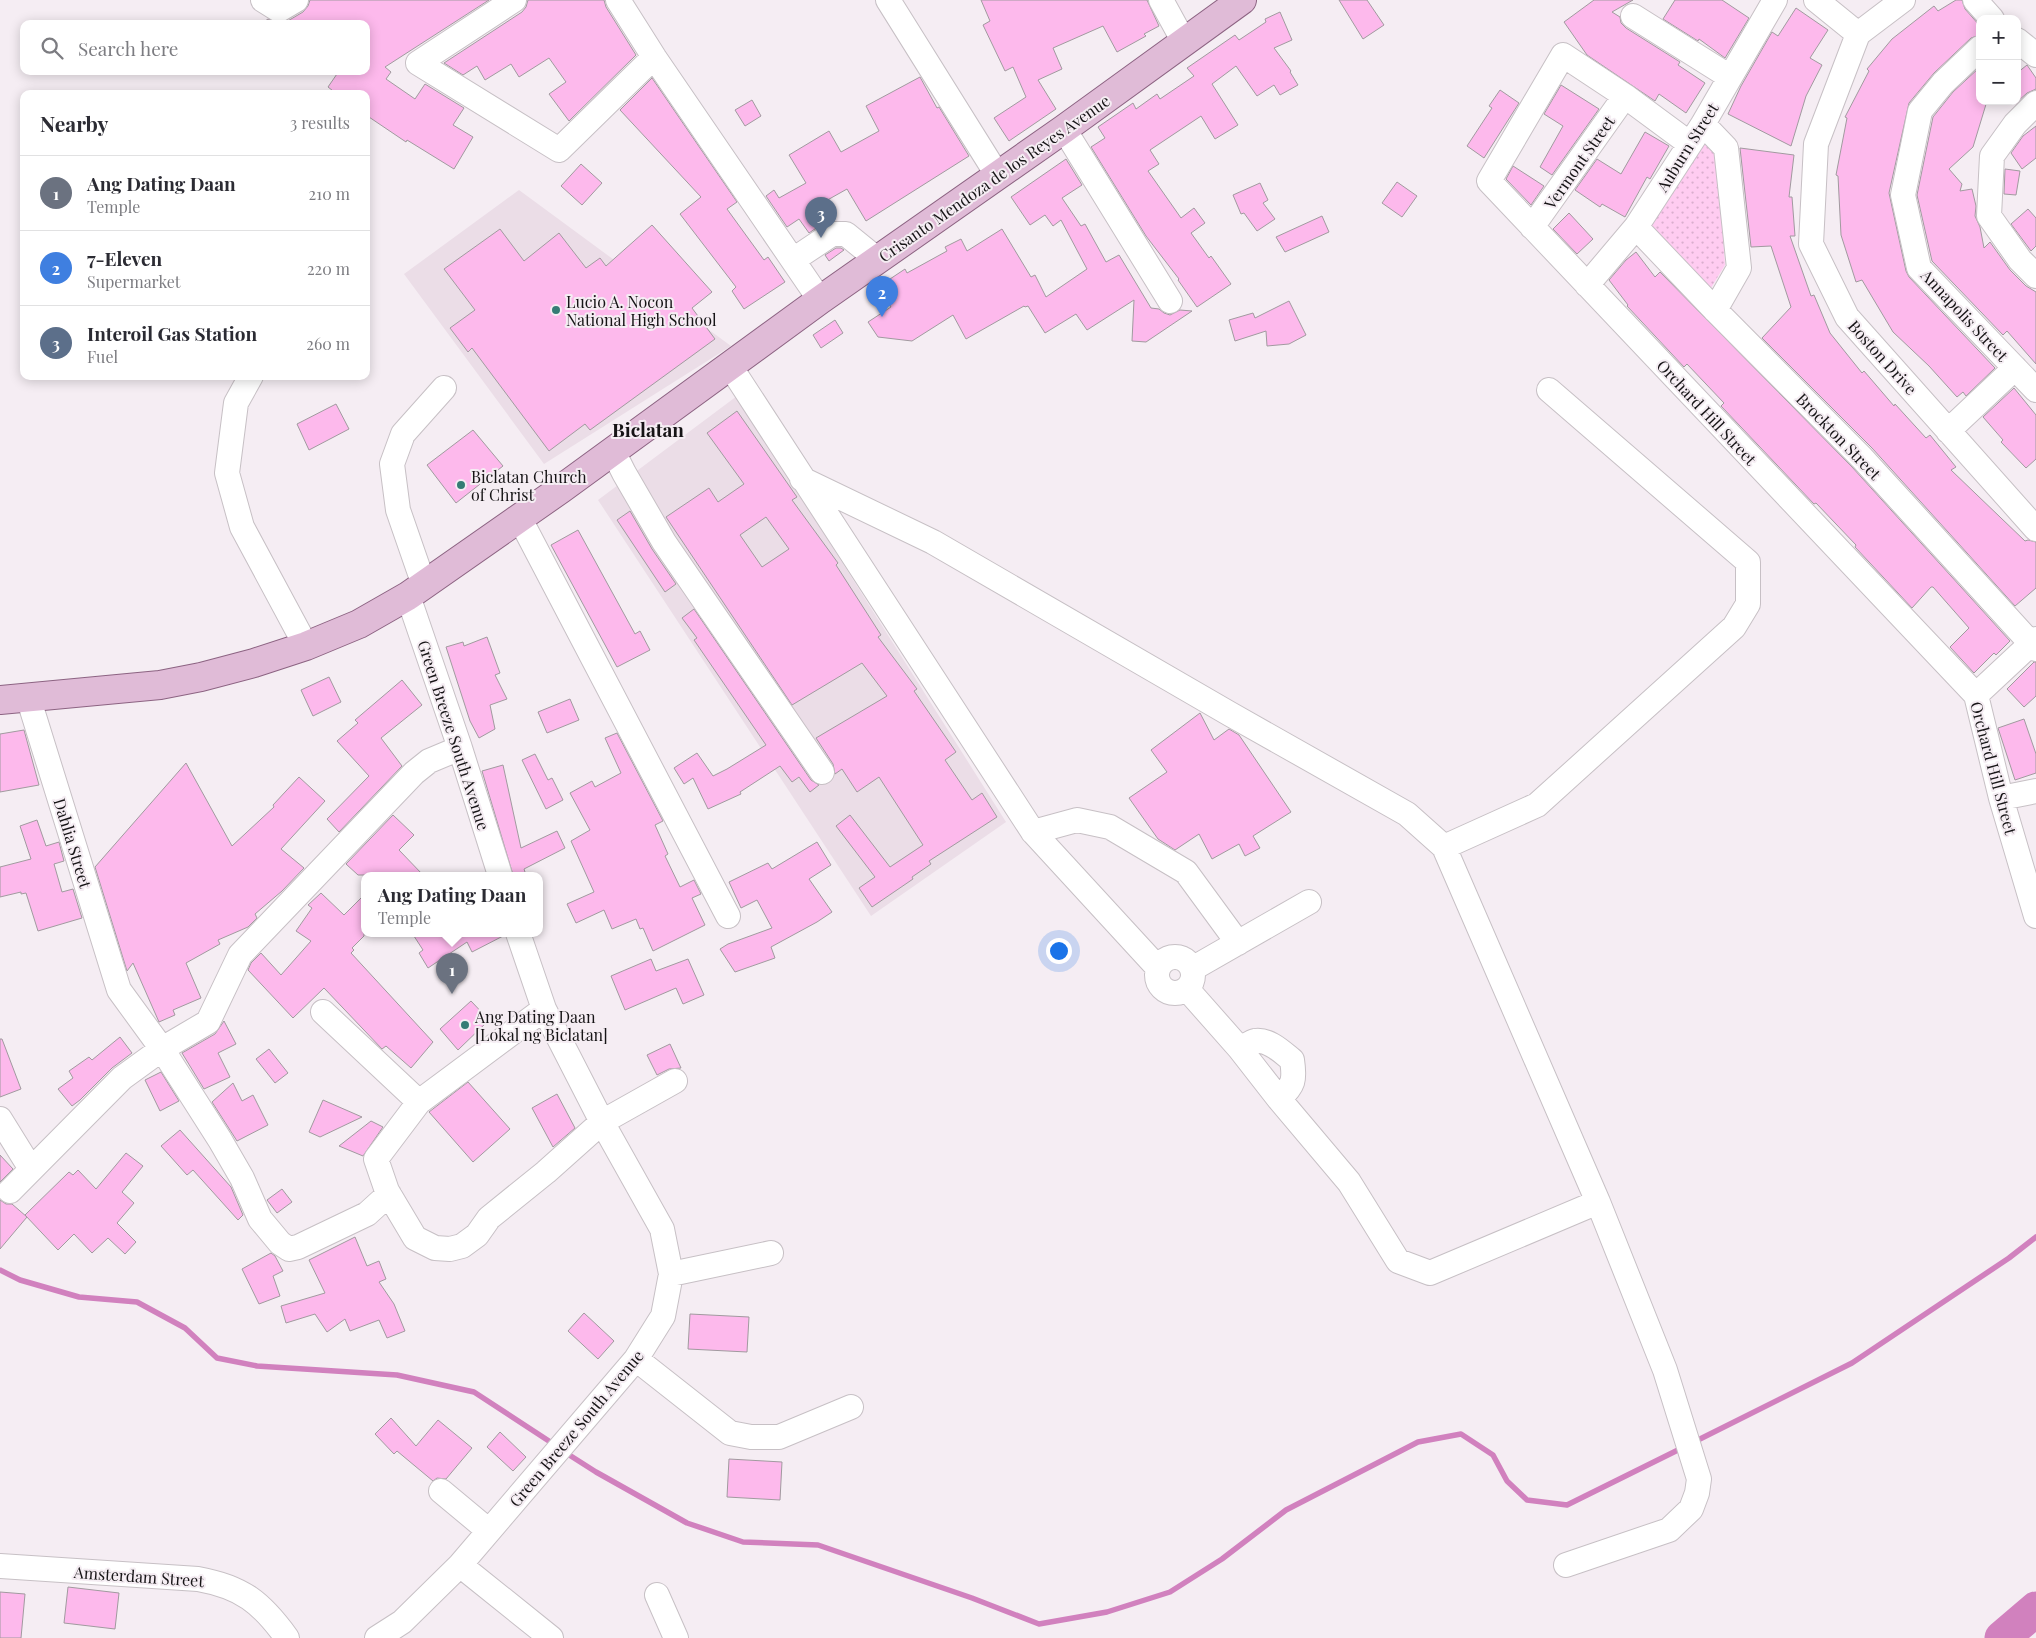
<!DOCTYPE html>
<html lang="en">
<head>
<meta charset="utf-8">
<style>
  body { margin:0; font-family:"Playfair Display",serif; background:#f7f7f7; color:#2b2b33 }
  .controls { position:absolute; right:15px; top:15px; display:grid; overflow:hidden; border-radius:10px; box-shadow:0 2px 12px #0003 }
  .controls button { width:45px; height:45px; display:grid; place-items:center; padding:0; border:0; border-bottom:1px solid #e1e1e2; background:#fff; color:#2b2b33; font:25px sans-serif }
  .you { position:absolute; left:1058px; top:950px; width:18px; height:18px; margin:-12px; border:4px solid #fff; border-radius:50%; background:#1a73e8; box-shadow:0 0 0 8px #1a73e833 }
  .badge { display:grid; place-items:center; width:32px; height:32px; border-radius:50%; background:#ea580c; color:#fff; font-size:16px; font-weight:700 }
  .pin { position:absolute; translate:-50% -41px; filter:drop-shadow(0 1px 2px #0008) }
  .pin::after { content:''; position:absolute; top:26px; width:18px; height:15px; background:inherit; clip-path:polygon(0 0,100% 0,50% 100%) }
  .popup { position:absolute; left:361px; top:872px; width:182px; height:65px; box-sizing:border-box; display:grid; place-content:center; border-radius:10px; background:#fff; filter:drop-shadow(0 1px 4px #0005); font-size:16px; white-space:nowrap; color:#7c7c81 }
  .popup b { font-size:19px; color:#2b2b33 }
  .popup::after { content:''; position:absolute; left:50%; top:100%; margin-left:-10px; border:10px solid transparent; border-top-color:#fff }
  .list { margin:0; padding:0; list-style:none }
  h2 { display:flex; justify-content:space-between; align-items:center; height:65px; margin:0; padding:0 20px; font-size:21px }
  h2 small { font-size:16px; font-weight:400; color:#7c7c81 }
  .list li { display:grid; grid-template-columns:32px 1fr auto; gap:15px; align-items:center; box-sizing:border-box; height:75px; padding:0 20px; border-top:1px solid #e1e1e2 }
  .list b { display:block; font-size:19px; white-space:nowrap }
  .list p { margin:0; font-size:16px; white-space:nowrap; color:#7c7c81 }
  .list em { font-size:16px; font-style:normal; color:#7c7c81 }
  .icon { flex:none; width:28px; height:28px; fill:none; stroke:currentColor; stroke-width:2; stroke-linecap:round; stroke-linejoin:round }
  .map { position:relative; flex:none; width:2036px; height:1638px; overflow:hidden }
  .search { position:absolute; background:#fff; box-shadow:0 2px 12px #0003; left:20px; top:20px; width:350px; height:55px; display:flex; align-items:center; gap:12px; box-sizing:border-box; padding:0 18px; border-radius:10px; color:#7c7c81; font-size:19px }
  .panel { position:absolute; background:#fff; box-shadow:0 2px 12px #0003; left:20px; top:90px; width:350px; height:290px; border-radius:10px }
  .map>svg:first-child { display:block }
  .built { fill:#ebdde7 }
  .grass { fill:url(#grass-dots) }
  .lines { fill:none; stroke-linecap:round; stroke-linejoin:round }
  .stream { stroke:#d181be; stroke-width:5.5 }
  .river { stroke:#d181be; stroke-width:35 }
  .building { fill:#fdb9ec; stroke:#a19a9f; fill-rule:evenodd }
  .minor-casing { stroke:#c7c0c5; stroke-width:26 }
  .major-casing { stroke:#8c6382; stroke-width:30 }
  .minor { stroke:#fff; stroke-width:24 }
  .major { stroke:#e0bbd7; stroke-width:28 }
  .poi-dot { fill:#357c75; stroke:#f5edf3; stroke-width:2 }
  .labels { text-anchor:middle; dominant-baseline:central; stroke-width:4; stroke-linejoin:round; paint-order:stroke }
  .street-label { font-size:16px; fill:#161416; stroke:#f5edf3 }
  .poi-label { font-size:16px; fill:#161416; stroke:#f5edf3; text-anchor:start }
  .quarter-label { font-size:19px; font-weight:bold; fill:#161416; stroke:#f5edf3 }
</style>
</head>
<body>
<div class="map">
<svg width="2036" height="1638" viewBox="0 0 2036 1638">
  <defs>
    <pattern id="grass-dots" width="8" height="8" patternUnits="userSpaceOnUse" patternTransform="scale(1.25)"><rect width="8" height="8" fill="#ffccf1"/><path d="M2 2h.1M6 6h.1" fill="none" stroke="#daaece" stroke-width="1.8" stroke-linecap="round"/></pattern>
  </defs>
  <rect width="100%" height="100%" fill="#f5edf3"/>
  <path class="built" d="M519,190l212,156 -187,118 -140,-190z
    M737,396l269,426 -135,94 -273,-416z"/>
  <path class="grass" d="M1699,140l18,13 8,112 -14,23 -62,-58z"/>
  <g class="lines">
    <path class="stream" d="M0,1270l20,10 59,17 58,5 48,26 32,30 40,8 140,9 77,17 81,53
      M1694,1442l158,-79 157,-105 27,-21
      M563,1451l33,21 91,51 56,19 75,3 154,53 67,26 68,-12 63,-20 52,-33 64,-49 132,-68 43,-8 32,21 14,26 20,19 40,5 117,-58"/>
    <path class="river" d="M2002,1638l34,-29"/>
  </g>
  <path class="building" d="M310,0h179l-104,67 6,5 -5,7 29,20 10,-15 39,24 -11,17 20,12 -19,32 -47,-29 -1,2 -40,-27v-21h-29l-9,-7 11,-16h27v-47h-105l7,-5 10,5 8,-2 17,-10 5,-6z
    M528,0h76l2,7 30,48 -67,66 -20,-27 17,-12 -17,-24 -30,19 -8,-13 -26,16 -8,-14 -14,9 -19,-12 78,-51 4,-5z
    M981,0h166l12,26 -15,8 2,2 -29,16 -14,-26 -50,22 9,21 -24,11 18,29 -47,32 -15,-23 32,-21 -13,-30 -8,4 -22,-46 7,-4z
    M1339,0h28l17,25 -21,14z
    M1594,0h39l-21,12 8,5 1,6 5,5 54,34 -2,3 27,18 -19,30 -27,-19 -4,7 -68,-46 -23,-33z
    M1675,0h47l27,18 -24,40 -26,-19 -1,2 -35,-22z
    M1956,0h6l3,9 15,17v9l-9,3 -37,35 -25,30 -20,90 17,78 3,6 86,91 -29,28 -3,-4 -6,5 -28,-31 -36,-34 -31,-52 -6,2 -15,-47 -3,-59 -2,-1 11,-57 -2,-1 24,-46 -2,-2 25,-30 42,-33 4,5z
    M1796,8l32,22 -18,28 12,7 -16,31 -15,50 -63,-32 13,-28 31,-54 6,4z
    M1280,12l12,28 -18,8 17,23 -1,1 8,13 -18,10 -6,-10 -17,11 -21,-30 -24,18 26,41 -23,14 -14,-23 -51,34 9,14 -11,7 33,47 13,-10 11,15 -14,10 18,25 2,-2 20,28 -34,23 -19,-27 1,-1 -33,-43 -55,-89 14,-9 -7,-11 35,-24 3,6 21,-15 3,5 34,-23 -7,-8 48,-33 4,5 27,-18 -1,-3z
    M2027,65l9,13v11l-9,4 -10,9v-29z
    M1980,67v34h7l-14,46 -24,22 13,15 -2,7 12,-2 4,17 -1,10 5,11 4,21 6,-6 20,28 16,16 10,6v72l-29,-33 -4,4 -71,-74 -15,-66 16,-78 20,-25z
    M920,77l17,31 2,-1 30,49 -103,65 -19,-32 -32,18 10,15 -16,11 -10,-14 -12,8 -21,-31 8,-6 5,8 27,-15 -17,-28 40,-24 12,21 38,-21 -13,-25z
    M652,78l85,124 -10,7 37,51 4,-3 17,25 -41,27 -12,-18 4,-4 -56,-73 21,-17 -81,-87z
    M1561,85l38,24 -47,66 -12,-8 23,-41 -19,-12z
    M1500,90l19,13 -35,55 -17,-12 25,-38 -3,-2z
    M752,100l9,16 -16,10 -10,-16z
    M2036,126v32l-14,11 -11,-16 12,-17z
    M1645,132l24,14 -19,33 -3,-2 -22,40 -23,-13 -2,3 -25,-17 22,-31 24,15z
    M1740,148l54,7 -5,42h3l3,39h-5l21,60 3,-1 16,38 32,40 2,-2 30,35 1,-2 31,34 4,-3 26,32 -5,3 74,71 3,-1 8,2v46l-21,18 -143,-158 -110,-110 29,-31 -20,-61 -20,1z
    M1066,159l16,26 -20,13 19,28 4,-2 21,38 13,-7 32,53 8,1 5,4 6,2 10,-5 12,1 -46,31 -14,-1 2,-41 -47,30 -11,-16 -31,19 -17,-27 -3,1 -1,-1 -58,33 -13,-24 -41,26 -34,-4 -10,-15 23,-15 -13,-20 27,-18 2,4 40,-22 -2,-4 16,-8 6,12 35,-22 29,48 4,-2 11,22 41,-28 -26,-49 -8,6 -8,-11 -15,10 -19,-28z
    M581,164l21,19 -20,22 -21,-19z
    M1513,166l31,20 -13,19 -25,-26z
    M2005,169l15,2 -4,24 -12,-1z
    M1397,182l20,14 -15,21 -20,-14z
    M1260,183l8,17 -5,3 12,16 -18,12 -13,-18 -3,1 -8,-19z
    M2028,209l8,9v28l-5,5 -20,-27z
    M1569,213l24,26 -16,15 -24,-25z
    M1322,216l7,16 -44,20 -9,-15z
    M652,225l60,67 -20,16 23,31 -125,91 -5,-6 -36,27 -77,-103 -4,4 -18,-24 25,-18 -31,-41 56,-40 24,32 35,-28 27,35 14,-10 6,8z
    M836,248h5l3,2 -15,11 -4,-6z
    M1636,252l19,25 5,-5 192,195 158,174 -14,14 -2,-2 -20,20 -24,-26 19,-19 -36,-41h-2l-19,21 -57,-61 1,-2 -40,-42 -2,1 -93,-98 3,-3 -37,-39 -3,3 -57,-61 1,-1 -19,-25 17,-20z
    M1289,301l17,34 -17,9 -22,2 -1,-15 -31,10 -6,-21 24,-7 2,5z
    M835,320l8,13 -22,15 -8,-13z
    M2014,388l22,27v44l-10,9 -25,-26 2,-2 -20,-23z
    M336,404l13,25 -40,21 -12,-26z
    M737,411l60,86 -5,3 46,63 -2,2 45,70 -3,2 39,52 -3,2 42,61 -11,8 27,40 10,-7 15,24 -68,44 2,3 -19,13 1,2 -41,28 -13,-19 16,-11 -39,-51 14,-11 40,52 33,-22 -44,-68 -22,15 -15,-23 -7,5 -2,-10 -17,-26 71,-42 -25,-33 -70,42 -126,-188 43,-29 9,14 26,-18 -37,-51zM766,517l23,32 -27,18 -22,-32z
    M473,430l30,36 -47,37 -29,-38z
    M630,511l22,38 24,35 -11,8 -48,-72z
    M578,530l57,104 5,-3 10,19 -33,17 -66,-122z
    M694,609l117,171 8,5 -9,7 -11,-15 -7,5 -12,-16 -40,26 1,2 -33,15 -15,-31 -9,6 -10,-16 23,-15 16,23 14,-7 39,-24 -72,-105 3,-2 -15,-20z
    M487,637l13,36 -5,2 12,24 -17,6 5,24 -16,9 -9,-17 -24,-74 17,-5 1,4z
    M2034,662h2v34l-12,11 -17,-18z
    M329,677l12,25 -28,14 -12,-26z
    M402,680l20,25 -41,33 21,28 -63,66 -12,-13 42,-43 -32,-35 21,-18 -3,-3z
    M570,699l9,21 -32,13 -9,-21z
    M1200,713l14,27 15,-11 10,6 52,77 -38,24 7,12 -15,8 -6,-12 -27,15 -13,-25 -24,16 -17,-11 -29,-41 38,-26 -16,-22z
    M2024,719l12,35v19l-21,7 -17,-52z
    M24,730l15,55 -39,7v-58z
    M617,733l46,88 -8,4 13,29 -3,2 15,31 14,-7 7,14 -9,4 13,27 -52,26 -10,-23 -3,1 -4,-10 -24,10 -8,-19 -28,13 -9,-19 27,-12 -23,-51 19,-11 -20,-37 22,-12 3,6 26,-14 -16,-35z
    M535,754l13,26 4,-2 11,22 -17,9 -24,-49z
    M186,763l46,83 42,-39 -1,-2 26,-28 26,24 -44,48 23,19 -22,23 -27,23 2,4 -9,9 -30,13 2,4 -34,19 15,35 -28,12 2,5 -16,7 -26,-59 -6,8 -32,-104z
    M503,765l18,83 36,-17 8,17 -41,21 2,6h-13l-31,-104z
    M393,815l21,20 -15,15 24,25h-65l-12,-11z
    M37,820l9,26 13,-4 5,19 -10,3 8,28 11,-3 9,29 -44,13 -12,-38 -5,1v-2l-21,5v-30l31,-8 -11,-33z
    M817,842l14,23 -22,14 23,33 -15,10 -46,25 4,11 -40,14 -15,-23 8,-5 44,-16 -15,-28 -16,8 -12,-26 39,-19 4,6z
    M321,893l23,22 20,-20v41l-12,12 2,2 -3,3 82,89 -22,26 -25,-22 -4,3 -58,-61 -31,30 -45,-48 3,-7 10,-10 20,22 30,-34 -15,-10 16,-23 -4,-3z
    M412,933h93v2l-33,17 -5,-10 -39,26 -9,-15 4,-3z
    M651,959l5,12 32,-12 16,36 -21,9 -7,-16 -51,22 -14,-34z
    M471,1001l18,19 -31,30 -18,-21z
    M224,1021l12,23 -18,9 12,24 -26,12 -22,-36 33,-19z
    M120,1037l12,16 -20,15 -32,32 -8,6 -14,-17 15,-11 -4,-7 20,-14 3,3z
    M0,1039h2l19,50 -21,8z
    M670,1044l11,24 -12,1 -12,6 -10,-20z
    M269,1049l19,24 -13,10 -19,-24z
    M161,1072l18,29 -19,10 -15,-31z
    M468,1082l42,47 -37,33 -44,-50z
    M233,1083l9,18 11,-6 15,30 -31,16 -25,-39z
    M557,1094l18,34 -22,19 -21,-39z
    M323,1100l39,17 -42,20 -11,-5z
    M371,1121l12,6 -20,29 -24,-10z
    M180,1130l51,57 12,28 -5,5 -45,-50 -6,5 -26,-29z
    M126,1153l17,13 -21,26 12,11 -17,20 19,19 -11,12 -17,-16 -16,15 -18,-19 -16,16 -33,-35 44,-43 4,3 5,-5 18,19z
    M0,1155l13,14 -13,13z
    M282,1189l10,13 -15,11 -10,-13z
    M0,1200l6,4h6l15,13 -27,32z
    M355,1237l12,29 12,-5 7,18 -7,3 15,22 11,27 -18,7 -8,-18 -29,11 -5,-12 -18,13 -12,-18 -29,9 -5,-17 44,-13 -16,-33z
    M271,1253l4,3 8,15 -10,5 7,20 -21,8 -17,-35z
    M584,1313l30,28 -16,18 -30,-28z
    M690,1314l59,3 -2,35 -59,-3z
    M391,1418l25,28 22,-26 34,28 -26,31 -9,-1 -4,3 -36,-30 -3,3 -19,-20z
    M500,1432l26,25 -13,14 -26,-24z
    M729,1459l53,3 -2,38 -53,-3z
    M68,1587l51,6 -4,36 -51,-6z
    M0,1592l25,2 -4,44h-21z"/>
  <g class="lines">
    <g class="minor-casing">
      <path id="minor" d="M263,0l16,10 17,-10
        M514,0l-96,63 141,87 95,-93
        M618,0l36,57 166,243
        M888,0l110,176
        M1161,0l23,42
        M1816,0l42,34
        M1903,0l-45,34 -42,110 -5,100 36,73 189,212
        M1975,0l17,19
        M1633,16l97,61
        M2017,40l19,15
        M1980,48l-37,35 -23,28 -17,84 16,73 117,122
        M2036,103l-21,21 -23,32 -3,60 31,44 16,16
        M1703,124l23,24 13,120 -24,42
        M1064,129l106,172
        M1690,144l-65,-48 -62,-41 -74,126 487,514 25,103 35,118
        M1532,227l93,-131
        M1636,227l79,83 147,148 174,191
        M793,260l39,-26h14l32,26
        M1587,285l49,-58 67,-103 72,-124
        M730,366l303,466 125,136
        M251,376l-15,27 -9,70 15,54 64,119
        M1948,431l67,-63
        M613,451l11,22 40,69 158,230
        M802,479l131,63 297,172 177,100 37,33 154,355 67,168 34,109 -2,14 -6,16 -22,21 -103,35
        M519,517l209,399
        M424,585l-26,-75 -6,-46 11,-30 41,-46
        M408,596l52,152 40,127
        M1976,695l60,-56
        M28,697l91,293 43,59 58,91 22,38 18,41 20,24 9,6 9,-2 69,-33 22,-20
        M2001,798l35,-7
        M1033,832l44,-12 33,7 76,45 52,71
        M1444,847l93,-42 197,-178 14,-23v-42l-199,-172
        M1157 975a18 18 0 1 1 36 0a18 18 0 1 1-36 0Z
        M1192,969l117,-67
        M1187,989l53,60 39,50 70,83 49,79 32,12 168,-71
        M544,1009l-125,93 -43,57 11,32 28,47 20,10 15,1 12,-3 15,-11 12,-17 57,-46 56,-50 73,-41
        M323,1012l96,90
        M1240,1049c5,-2 10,-7 15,-8 14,-2 27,11 37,19 3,20 2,25 -13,39
        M0,1119l31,50
        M10,1191l112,-113 40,-29 46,-27 32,-67 174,-182 15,-12 31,-13
        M671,1274l100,-21
        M636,1359l94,74 21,4h28l72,-30
        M441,1491l48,40
        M460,1565l91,73
        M0,1566l198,13c44,8 63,23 89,59
        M657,1595l19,43
        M377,1638l25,-16 58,-57 176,-206 27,-43 8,-42 -9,-45 -60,-107 -58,-113 -26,-76"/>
    </g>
    <g class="major-casing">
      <path id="major" d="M0,700l160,-15 41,-8 53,-14 52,-17 53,-22 49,-28 153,-107 259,-189 244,-171 178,-129"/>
    </g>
    <use href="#minor" class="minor"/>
    <use href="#major" class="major"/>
  </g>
  <g class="poi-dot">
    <circle cx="556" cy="310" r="5"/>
    <circle cx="461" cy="485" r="5"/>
    <circle cx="465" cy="1025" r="5"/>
  </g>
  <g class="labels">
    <g class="street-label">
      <text transform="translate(1687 147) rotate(-58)">Auburn Street</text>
      <text transform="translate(1579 162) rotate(-55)">Vermont Street</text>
      <text transform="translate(994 178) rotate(-35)">Crisanto Mendoza de los Reyes Avenue</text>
      <text transform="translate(1965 315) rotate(47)">Annapolis Street</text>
      <text transform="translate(1883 357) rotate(48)">Boston Drive</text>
      <text transform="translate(1707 412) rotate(47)">Orchard Hill Street</text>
      <text transform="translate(1839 436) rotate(46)">Brockton Street</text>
      <text transform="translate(454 735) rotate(72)">Green Breeze South Avenue</text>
      <text transform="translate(1994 768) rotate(75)">Orchard Hill Street</text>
      <text transform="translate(73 843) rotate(73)">Dahlia Street</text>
      <text transform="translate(576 1428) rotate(-50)">Green Breeze South Avenue</text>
      <text transform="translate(139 1576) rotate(4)">Amsterdam Street</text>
    </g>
    <g class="poi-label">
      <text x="566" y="301">Lucio A. Nocon<tspan x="566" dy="18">National High School</tspan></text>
      <text x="471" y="476">Biclatan Church<tspan x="471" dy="18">of Christ</tspan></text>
      <text x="475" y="1016">Ang Dating Daan<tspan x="475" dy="18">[Lokal ng Biclatan]</tspan></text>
    </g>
    <g class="quarter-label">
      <text x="648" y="429">Biclatan</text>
    </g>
  </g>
</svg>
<div class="controls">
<button>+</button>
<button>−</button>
</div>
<div class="you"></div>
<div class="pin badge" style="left:452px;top:994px;background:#6b7280">1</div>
<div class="popup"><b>Ang Dating Daan</b>Temple</div>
<div class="pin badge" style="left:882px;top:317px;background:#3f7fe0">2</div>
<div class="pin badge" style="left:821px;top:238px;background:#5c6f8a">3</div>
<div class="search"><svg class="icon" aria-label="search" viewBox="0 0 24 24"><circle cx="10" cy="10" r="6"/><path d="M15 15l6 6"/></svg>Search here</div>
<section class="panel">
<h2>Nearby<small>3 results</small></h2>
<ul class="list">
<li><span class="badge" style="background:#6b7280">1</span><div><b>Ang Dating Daan</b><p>Temple</p></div><em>210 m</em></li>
<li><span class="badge" style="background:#3f7fe0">2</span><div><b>7-Eleven</b><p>Supermarket</p></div><em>220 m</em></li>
<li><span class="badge" style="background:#5c6f8a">3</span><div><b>Interoil Gas Station</b><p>Fuel</p></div><em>260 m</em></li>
</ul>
</section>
</div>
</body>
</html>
